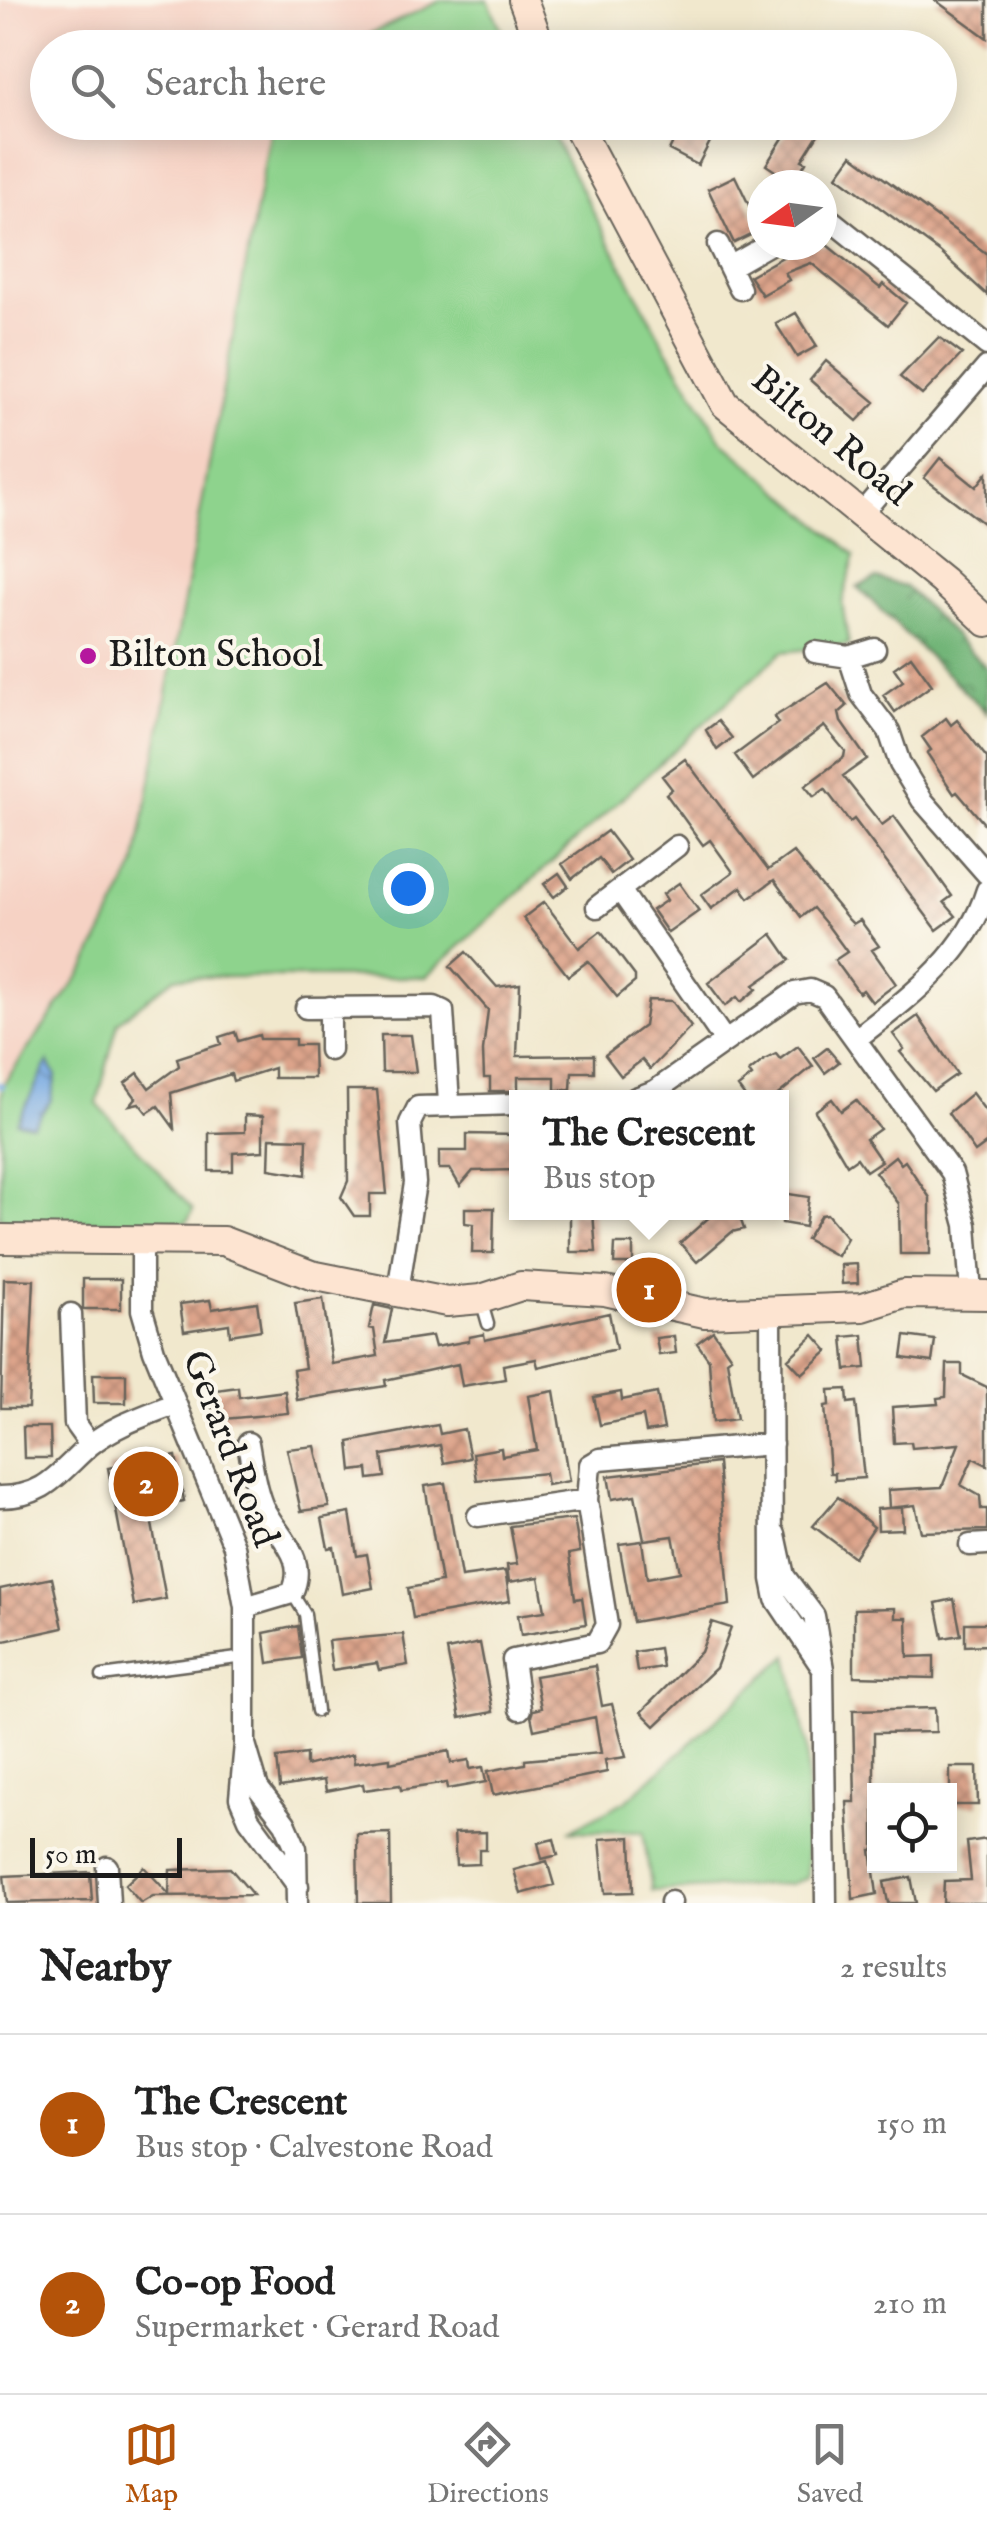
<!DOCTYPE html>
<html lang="en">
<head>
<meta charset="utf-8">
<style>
  body { margin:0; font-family:"IM FELL English",serif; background:#f6f6f6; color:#222 }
  .controls { position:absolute; right:30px; bottom:30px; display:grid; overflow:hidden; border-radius:0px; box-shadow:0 5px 25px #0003 }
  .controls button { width:90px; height:90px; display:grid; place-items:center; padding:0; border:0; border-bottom:2px solid #e0e0e0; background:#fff; color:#222; font:50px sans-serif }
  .compass { position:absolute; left:747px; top:170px; width:90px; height:90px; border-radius:50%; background:#fff; box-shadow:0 5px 25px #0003; rotate:256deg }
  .scale { position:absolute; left:30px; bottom:25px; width:152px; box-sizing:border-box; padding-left:10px; border:5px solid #1c1c1c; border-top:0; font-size:28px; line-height:35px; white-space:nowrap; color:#1c1c1c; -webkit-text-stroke:8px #fbf7ec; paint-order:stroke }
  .you { position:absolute; left:408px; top:888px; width:35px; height:35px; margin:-25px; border:8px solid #fff; border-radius:50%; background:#1a73e8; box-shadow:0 0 0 15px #1a73e833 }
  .badge { display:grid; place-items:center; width:65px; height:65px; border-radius:50%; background:#b45309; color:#fff; font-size:32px; font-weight:700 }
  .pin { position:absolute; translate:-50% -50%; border:5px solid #fff; box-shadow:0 2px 10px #0006 }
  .popup { position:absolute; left:509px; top:1090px; width:280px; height:130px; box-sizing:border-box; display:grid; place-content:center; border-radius:0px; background:#fff; filter:drop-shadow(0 2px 8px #0005); font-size:32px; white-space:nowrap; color:#767676 }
  .popup b { font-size:38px; color:#222 }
  .popup::after { content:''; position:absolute; left:50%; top:100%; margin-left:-20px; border:20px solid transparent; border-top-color:#fff }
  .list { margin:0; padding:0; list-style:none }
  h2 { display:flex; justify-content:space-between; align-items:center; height:130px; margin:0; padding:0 40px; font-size:42px }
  h2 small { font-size:32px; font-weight:400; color:#767676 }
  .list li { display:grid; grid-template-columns:65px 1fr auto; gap:30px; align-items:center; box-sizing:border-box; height:180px; padding:0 40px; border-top:2px solid #e0e0e0 }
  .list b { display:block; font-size:38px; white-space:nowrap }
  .list p { margin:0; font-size:32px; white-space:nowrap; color:#767676 }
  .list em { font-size:32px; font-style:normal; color:#767676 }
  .icon { flex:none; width:55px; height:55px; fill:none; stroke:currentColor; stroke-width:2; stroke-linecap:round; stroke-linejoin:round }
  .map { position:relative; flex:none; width:987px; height:1903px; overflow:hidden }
  .search { position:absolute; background:#fff; box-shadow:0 5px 25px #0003; left:30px; right:30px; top:30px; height:110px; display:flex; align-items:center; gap:25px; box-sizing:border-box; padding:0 35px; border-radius:55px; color:#767676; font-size:38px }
  .sheet { height:490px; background:#fff }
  nav { display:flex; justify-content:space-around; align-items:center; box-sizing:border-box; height:140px; border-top:2px solid #e0e0e0; background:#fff; font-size:28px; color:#767676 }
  nav a { display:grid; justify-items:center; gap:5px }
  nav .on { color:#b45309 }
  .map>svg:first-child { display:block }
  .built { fill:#f6d2c4 }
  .green { fill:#8ed38d; stroke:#557854; stroke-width:2.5 }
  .forest { fill:url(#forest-crowns); stroke:#47684a; stroke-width:2.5 }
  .water { fill:url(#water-ripples); stroke:#49627f; stroke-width:2.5 }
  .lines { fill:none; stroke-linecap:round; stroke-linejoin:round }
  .stream { stroke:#76a9e2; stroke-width:6 }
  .building { fill:url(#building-cross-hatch) }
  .lane-casing { stroke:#67635a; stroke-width:15 }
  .street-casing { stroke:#67635a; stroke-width:25 }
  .secondary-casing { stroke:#67635a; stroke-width:32 }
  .lane { stroke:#fff; stroke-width:10 }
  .street { stroke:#fff; stroke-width:20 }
  .secondary { stroke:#fde4d1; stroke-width:28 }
  .poi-dot { fill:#b5179e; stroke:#fbf7ec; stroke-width:4 }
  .labels { text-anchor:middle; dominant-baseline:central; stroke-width:8; stroke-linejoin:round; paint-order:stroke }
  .street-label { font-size:38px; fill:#1c1c1c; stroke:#fbf7ec }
  .poi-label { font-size:38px; fill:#1c1c1c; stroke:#fbf7ec; text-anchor:start }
</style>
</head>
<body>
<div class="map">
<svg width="987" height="1903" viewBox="0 0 987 1903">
  <defs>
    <pattern id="forest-crowns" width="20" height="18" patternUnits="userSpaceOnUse" patternTransform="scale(2.5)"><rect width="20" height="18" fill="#72b578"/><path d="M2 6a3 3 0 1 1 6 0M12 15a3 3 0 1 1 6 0" fill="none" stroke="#5d9262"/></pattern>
    <pattern id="water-ripples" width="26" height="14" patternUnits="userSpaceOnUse" patternTransform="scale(2.5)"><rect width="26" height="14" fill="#76a9e2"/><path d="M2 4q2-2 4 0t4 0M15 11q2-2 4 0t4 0" fill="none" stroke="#6089b6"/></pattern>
    <pattern id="building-cross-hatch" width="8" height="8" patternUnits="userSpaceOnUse" patternTransform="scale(2.5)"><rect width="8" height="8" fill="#dda48b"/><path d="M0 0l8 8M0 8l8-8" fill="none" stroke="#b28571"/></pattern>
  </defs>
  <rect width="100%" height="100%" fill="#fbf7ec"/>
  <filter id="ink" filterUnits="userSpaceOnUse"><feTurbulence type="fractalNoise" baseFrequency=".01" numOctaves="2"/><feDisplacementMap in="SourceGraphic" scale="20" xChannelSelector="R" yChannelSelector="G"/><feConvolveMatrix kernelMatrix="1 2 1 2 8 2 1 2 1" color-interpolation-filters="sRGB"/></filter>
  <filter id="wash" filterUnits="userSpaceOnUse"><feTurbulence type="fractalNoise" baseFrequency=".0048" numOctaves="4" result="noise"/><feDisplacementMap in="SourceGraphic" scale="40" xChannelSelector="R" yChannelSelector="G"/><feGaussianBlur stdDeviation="2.25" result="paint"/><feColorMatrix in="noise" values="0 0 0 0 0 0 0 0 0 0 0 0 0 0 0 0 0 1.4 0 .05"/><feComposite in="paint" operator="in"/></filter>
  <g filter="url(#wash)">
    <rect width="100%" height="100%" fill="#f1e8cd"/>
    <path class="built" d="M0,0h440l-98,47 -294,1v74l224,1 -137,744 -50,101 -83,118z"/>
    <path class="green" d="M442,0h46l21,47h-167z
      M272,123h274l118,222 58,96 133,114 -13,48 7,42 -67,7 -356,325h-251l-57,45 -21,82 96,106 -6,12 -175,1 -12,-6 2,-131 83,-118 50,-101z
      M788,1655l19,91v132l-17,6 -138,7 -9,-59 -74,-1 58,-31z"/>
    <path class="forest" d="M877,578l29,9 81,81v45l-130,-126z"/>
    <path class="water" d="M48,1062l8,14 -5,24 -18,25 -16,-3z"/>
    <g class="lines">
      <path class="stream" d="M0,1085l2,1"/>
    </g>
    <g id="blocks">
      <path class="building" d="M935,0h52v38z
        M683,122h26l5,12 -16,31 -29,-15z
        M793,122h33l-24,38 4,2 -13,21 -27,-18z
        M852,155l135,99v41l-46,-42 -104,-77z
        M735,176l26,54 -27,13 -26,-54z
        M804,245h23l53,43 3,-4 23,19 -18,22 -77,-62 -26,10 4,7 -27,15 -13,-19z
        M796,313l21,33 -20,11 -21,-33z
        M939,337l23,17 -40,41 -22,-18z
        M826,361l49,41 -18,19 -47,-41z
        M940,458l36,29 11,-14v53l-63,-48z
        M911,656l21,29 -37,27 -12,-17 20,-14 -9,-13z
        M828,683l19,23 -8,7 2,9 26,37 -24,17 39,49 12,-9 58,80 -8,6 12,14 -19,14 -83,-111 -4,3 -25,-33 -11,8 -9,-11 39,-29 1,-6 -21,-25 -71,54 -18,-25 43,-32 -4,-6z
        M946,718l5,7 6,-5 30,38v69l-30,-35 -3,2 -27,-41 4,-3 -9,-13z
        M718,721l14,17 -15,12 -11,-20z
        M685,759l83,111 25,-18 56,68 4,4 7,-4 19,26 -7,4 24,34 -24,18 -9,-12 -4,3 -24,-33 12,-8 -19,-26 -15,-18 -12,9 -27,-37 -25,18 -8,-11 -30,22 -10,-14 32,-23 -23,-32 -7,5 -37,-51 6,-5 -10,-13z
        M607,831l22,29 -18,14 -12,-16 -27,21 -10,-15z
        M559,873l9,13 -14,11 -10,-13z
        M679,883l20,28 -31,22 -16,-23 15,-10 -4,-6z
        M544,902l35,46 22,-17 34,45v6l-18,15 -29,-36 -20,15 -45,-58z
        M772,934l18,26 -36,25 3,4 -16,13 -4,-5 -12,9 -17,-23z
        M466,952l31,35 23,-3 -3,72 77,-1v17h-22l-1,18h-16v-13h-37v14h-28v-13h-6l-1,-27 5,-41 -38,-44z
        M648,1000l24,1 19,26 -41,42 -8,-9 -21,16 -16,-21 39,-29z
        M918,1016l39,58 -24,17 -33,-39 4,-3 -11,-15z
        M235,1032l3,9 21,-6 1,4h35v6h18l1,33h-40v-10l-41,13 -2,-7 -60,19 3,35 -16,-22 -11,7 -8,-10 -9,2 6,-7 -11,-15 13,-10 11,15 30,-22 -2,-8 44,-14 -2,-7z
        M381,1035h30l5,37h-34z
        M798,1046l15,20 -39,32h-28l-8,-11 14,-11 -3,-4 15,-12 12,-6 4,5z
        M827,1048l12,14 -14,11 -11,-15z
        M347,1090h30l10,104h-17v22h-16l-13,-19 7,-16z
        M972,1093l15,20v30l-12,9 -27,-39z
        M832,1099l9,12 15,-11 24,29 -14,10 15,22 -15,10 -9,-13 -10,7 -32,-54z
        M245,1115l18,1v35l-30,2v18h-24v-38l36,-1z
        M467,1134l49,1v35l-43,1 -13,15 -10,-17h-11v-18h28z
        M270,1138l37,1 -1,36 -37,-6z
        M895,1156l6,8 4,-3 25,37v56h-30l-1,-50 -24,-32z
        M782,1193l27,4 -4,30 -23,-4z
        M465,1208h29l-1,45h-21l1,-29 -8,-1z
        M570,1212h23l3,40h-26z
        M715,1212h23l6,17 -12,3 -35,30 -17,-19z
        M827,1214l20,24 -10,18 -31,-17 15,-24z
        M615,1244h18v20h-19z
        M857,1264l1,19 -16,1 -1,-19z
        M4,1279l30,1 -6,128h-27z
        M83,1279h38v30h-38z
        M323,1299l9,65 46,-8 -4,-27 -5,-1 5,-23 18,4 -7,34 47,-7 3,11 34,-6v-4l15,-3 1,6 124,-27 7,36 -78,18 -2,-8 -33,6 2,14 -43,7 -4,-22 -73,16 1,6 -89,14 -4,-30 12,-2 -10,-65z
        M210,1300l2,9 45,-7 4,28 -31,5 -1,-11 -45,7 -4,-27z
        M713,1331l18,26 -4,3 10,59 -24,3 -4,-62 -12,-17z
        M814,1335l14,16 -26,23 -14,-15z
        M863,1335l3,33 -20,2 -3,-33z
        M674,1336l2,17 -17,2 -3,-17z
        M905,1336l30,4 -3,22 -30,-4z
        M947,1364h15v11l25,12v78l-14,-7 -12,27 19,11 1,13h6v21l-66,2 -6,-27 -26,3h13l1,21 -25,1 -1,-21 12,-1 -1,-18 54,-3 17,-43 -47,4 -1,-6 -17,1 -2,-36 46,-3 -1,-6 9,-1z
        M93,1374h33v29h-32z
        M238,1387l1,10 46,-6 3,22 -75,7 -4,-29z
        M847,1389l1,14 8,-1 8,76 -29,2v-7h-5l-5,-67 5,-1 -1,-15z
        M554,1391l15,90 -22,4 -2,-12 -68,7 -4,-27 28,-5 1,8 35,-6 -9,-54z
        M621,1392l1,8 35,-7 7,36 -18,3 -3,-16 -43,9 -6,-28z
        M438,1425l2,9 24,-5 6,29 -26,5 -4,-18 -58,10 3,22 -16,2 -1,-10 -16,2 -3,-29z
        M23,1427h27l1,31h-27z
        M315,1446l14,61 -28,4 -14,-62z
        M176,1456l8,45 -35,7 17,91 -32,6 -26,-137z
        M718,1463l12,142 -97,17 -14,-78 23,-3 5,37 33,-6 -7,-36 -29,4 -9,-45 -23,4 -4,-23z
        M445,1483l16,94 44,-6 5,30 -97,17 -5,-30 33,-6 -16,-96z
        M838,1497l36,30 -20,30 -41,-31z
        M350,1513l7,43 10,-2 6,34 -31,6 -8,-47 -6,1 -6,-30z
        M574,1519l6,33 -11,2 6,45 7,-1 4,26 -65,11 -3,-20 27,-4 -6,-34 -30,5 -2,-17 10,-1 -7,-38z
        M52,1578l11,50 -63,14v-53z
        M954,1599l7,36 -18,3 -7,-35z
        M895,1608v10h12l1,39 26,-1v22l-80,-2v-67z
        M712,1622l19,6 -15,40 -61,58 -14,-14 60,-60z
        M965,1623h22v22l-22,1z
        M298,1626l4,32 -34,5 -4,-30z
        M403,1634l5,31 -29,5 -2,-7 -45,7 -4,-29z
        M480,1643l13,69 -33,6 -13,-68z
        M659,1648l3,19 -25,4 -3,-19z
        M595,1666l7,40 10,-2 14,53 -21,3 2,12 -114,23 -5,-24 37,-7v-4l76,-7 -6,-36 -61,13 -3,-14 2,-6 8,-2 -6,-32z
        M935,1708l1,24 -62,1v117h-3l6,44 -24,5 -6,-97h8l-2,-92z
        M449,1751l2,12 18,-3 1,9 13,-2 3,15 -39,7 -1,-6 -45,7 -1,-5 -36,5 -1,-6 -37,7 -2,-11 -44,7 -3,-29 29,-4v12l47,-12 1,9 36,-5v5z
        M950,1767h27l1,38h-28z
        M486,1832v18h-7v14l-23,1 -2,-32z
        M390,1833l1,70h-33l-1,-69z
        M631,1837l2,55 -28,1 -5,-54z
        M554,1839l4,16 -16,4 -4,-16z
        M987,1839v64h-44l1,-22 27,-1 -4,-38z
        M547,1861l7,24 -33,9 -7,-24z
        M144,1867l25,27 1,-24 60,-2 23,27 -100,1 -12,7 -16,-18z
        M90,1872l2,29 -85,2 -3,-27z
        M911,1877l5,26h-28l-4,-21z"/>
    </g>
  </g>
  <g filter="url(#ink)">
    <use href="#blocks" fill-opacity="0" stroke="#67635a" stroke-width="2.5"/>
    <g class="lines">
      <g class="lane-casing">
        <path id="lane" d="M481,1300l7,24
          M292,1593l13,21 12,97
          M102,1676l143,-19"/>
      </g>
      <g class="street-casing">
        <path id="street" d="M822,222l10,-1 155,124
          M718,244l22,45
          M731,266l37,-21
          M861,514l126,-147
          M815,652l34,5 26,-8
          M849,657l12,37 28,37 11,33 22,36 65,74
          M620,890l105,151
          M597,907l80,-61
          M306,1008l128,-1 9,4 6,92
          M856,1039c51,-40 111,-83 131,-149
          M330,1050v-43
          M636,1098l19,-7 139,-98 16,-3 14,6 128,177 14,52 5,69
          M142,1241v69l12,41 80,195 11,61v137
          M398,1291l17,-108 -5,-60 8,-16 98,-3
          M771,1311l1,268 4,20 47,70 -9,-53 -30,-40 -9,-42
          M71,1314l4,110 15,21
          M0,1497c46,0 59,-25 90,-52 23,-19 57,-30 84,-41
          M478,1516l109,-16
          M970,1545l17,-1
          M245,1607l47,-14c17,-37 -15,-56 -29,-86 -9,-20 -11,-43 -15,-64
          M823,1669l3,234
          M520,1709l-7,-49 84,-17 10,-18 -20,-125 3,-35 10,-6 172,-15
          M107,1867l2,36
          M297,1903l-1,-55 -11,-25 -27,-35 -13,-44 -5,54 9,21 49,67
          M671,1903v-1"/>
      </g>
      <g class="secondary-casing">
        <path id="secondary" d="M523,0l18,48
          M575,122l150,282 218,177 44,41
          M0,1239l223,2 88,34 136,27 34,-3 40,-13 84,5 100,22 158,-6 41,-13 83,1"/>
      </g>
      <use href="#lane" class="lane"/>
      <use href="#street" class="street"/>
      <use href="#secondary" class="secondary"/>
    </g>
  </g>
  <circle class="poi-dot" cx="88" cy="656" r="10"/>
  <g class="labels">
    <g class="street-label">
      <text transform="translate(830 437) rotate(40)">Bilton Road</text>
      <text transform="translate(229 1449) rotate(69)">Gerard Road</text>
    </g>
    <g class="poi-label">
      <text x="108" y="656">Bilton School</text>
    </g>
  </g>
</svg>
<div class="controls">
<button><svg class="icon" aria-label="locate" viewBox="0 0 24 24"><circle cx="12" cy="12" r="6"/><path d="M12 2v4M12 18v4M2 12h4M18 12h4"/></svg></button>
</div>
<svg class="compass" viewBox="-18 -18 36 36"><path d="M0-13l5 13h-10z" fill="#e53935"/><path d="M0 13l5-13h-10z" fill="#767676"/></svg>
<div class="scale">50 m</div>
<div class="you"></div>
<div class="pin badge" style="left:649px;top:1290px">1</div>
<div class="popup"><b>The Crescent</b>Bus stop</div>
<div class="pin badge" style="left:146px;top:1484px">2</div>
<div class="search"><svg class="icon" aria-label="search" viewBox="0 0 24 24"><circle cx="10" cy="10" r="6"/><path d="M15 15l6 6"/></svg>Search here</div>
</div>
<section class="sheet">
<h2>Nearby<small>2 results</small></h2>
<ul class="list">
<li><span class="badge">1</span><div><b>The Crescent</b><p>Bus stop · Calvestone Road</p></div><em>150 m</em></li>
<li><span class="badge">2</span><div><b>Co-op Food</b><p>Supermarket · Gerard Road</p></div><em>210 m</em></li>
</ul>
</section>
<nav>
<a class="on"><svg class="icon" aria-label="map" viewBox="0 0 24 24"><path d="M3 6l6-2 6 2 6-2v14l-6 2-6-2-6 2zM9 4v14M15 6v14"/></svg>Map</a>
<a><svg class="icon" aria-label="directions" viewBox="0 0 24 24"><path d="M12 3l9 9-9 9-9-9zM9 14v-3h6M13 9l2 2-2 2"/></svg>Directions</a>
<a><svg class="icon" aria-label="saved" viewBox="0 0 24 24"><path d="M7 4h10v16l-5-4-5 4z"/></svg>Saved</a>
</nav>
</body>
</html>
